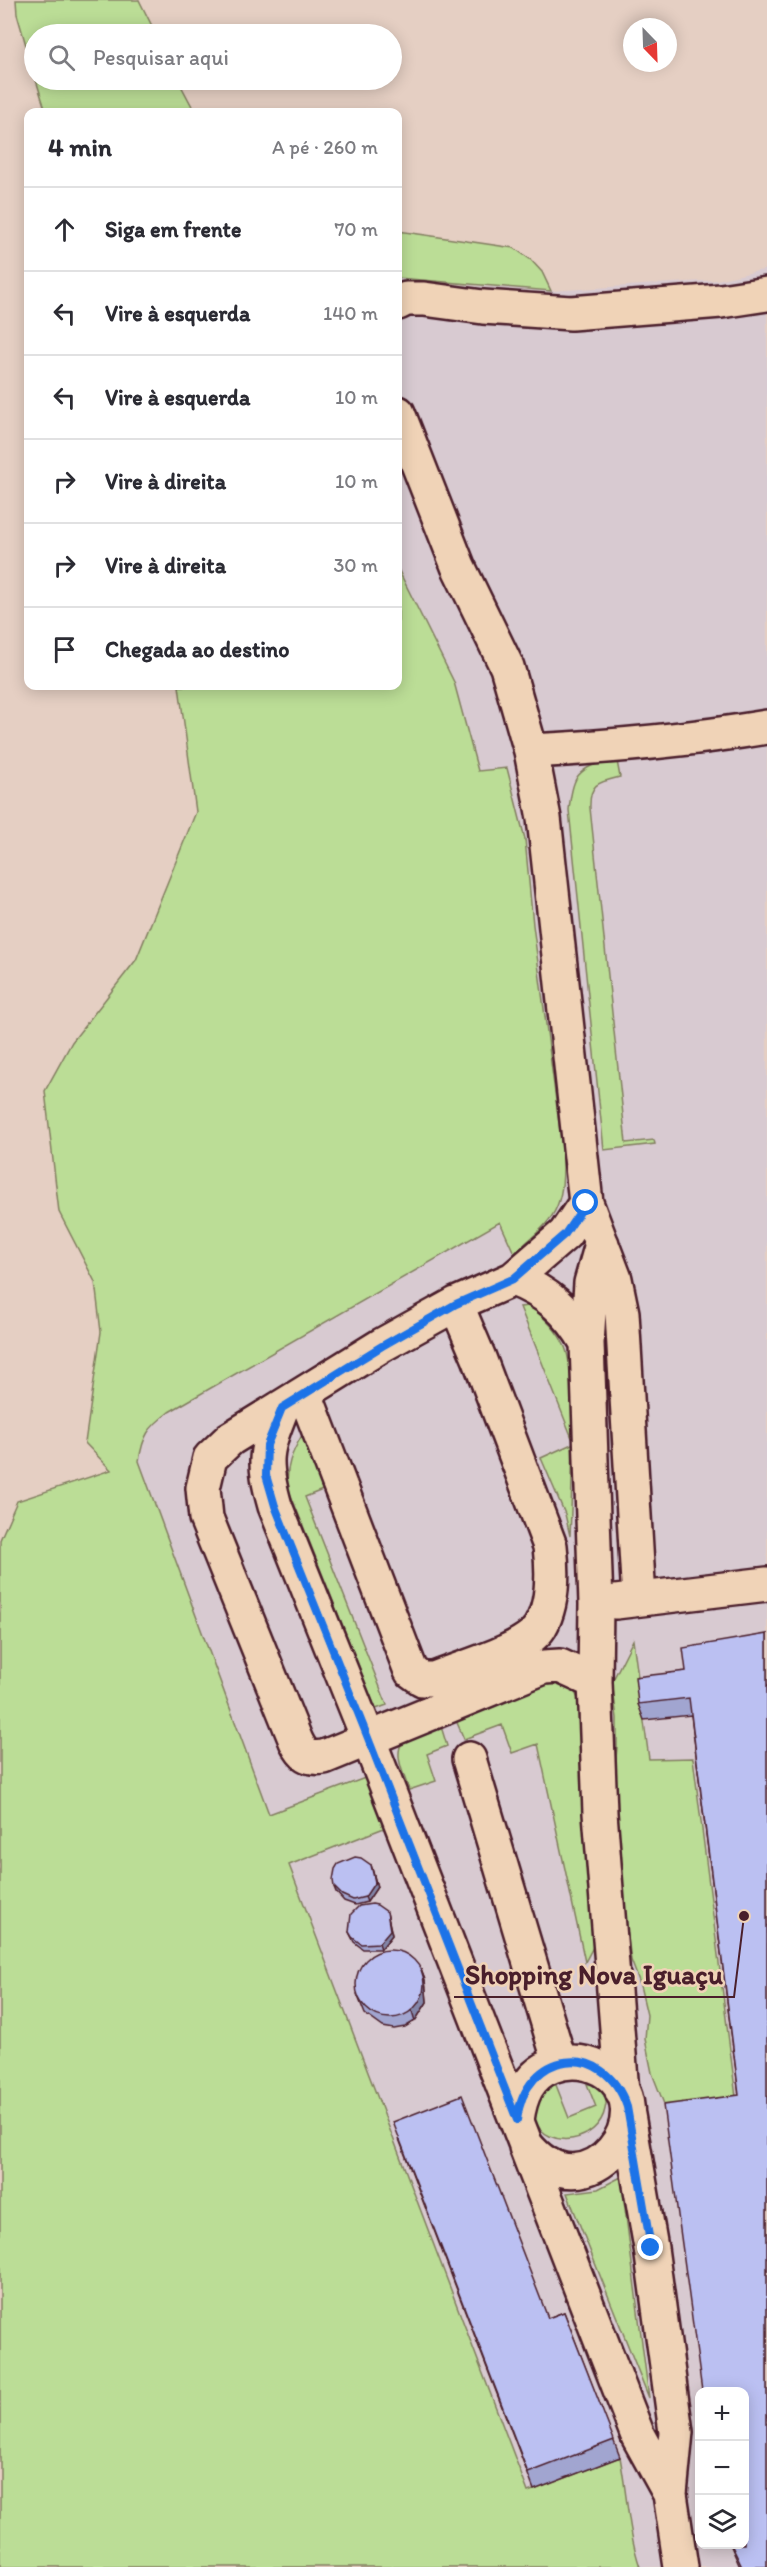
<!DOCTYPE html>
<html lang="pt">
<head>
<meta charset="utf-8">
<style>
  body { margin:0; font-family:Itim,sans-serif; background:#f7f7f7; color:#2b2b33 }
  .controls { position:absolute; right:18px; bottom:18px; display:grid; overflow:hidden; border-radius:12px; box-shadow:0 3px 15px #0003 }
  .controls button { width:54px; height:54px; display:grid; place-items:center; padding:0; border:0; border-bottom:2px solid #e1e1e2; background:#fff; color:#2b2b33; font:30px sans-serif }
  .compass { position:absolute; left:623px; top:18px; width:54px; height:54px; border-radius:50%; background:#fff; box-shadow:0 3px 15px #0003; rotate:157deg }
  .stop { position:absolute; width:18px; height:18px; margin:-14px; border:4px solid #1a73e8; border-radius:50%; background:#fff }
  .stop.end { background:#1a73e8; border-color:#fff; box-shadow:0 2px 6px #0008 }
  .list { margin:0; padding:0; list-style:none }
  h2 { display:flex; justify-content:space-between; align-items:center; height:78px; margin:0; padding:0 24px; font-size:26px }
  h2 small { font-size:20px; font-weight:400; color:#7c7c81 }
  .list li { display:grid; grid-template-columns:39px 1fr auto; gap:18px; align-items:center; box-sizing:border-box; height:84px; padding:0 24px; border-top:2px solid #e1e1e2 }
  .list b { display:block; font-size:22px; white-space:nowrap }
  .list em { font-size:20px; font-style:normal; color:#7c7c81 }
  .icon { flex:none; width:33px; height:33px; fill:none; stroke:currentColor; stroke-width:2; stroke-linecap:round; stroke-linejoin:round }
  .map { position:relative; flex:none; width:767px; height:2567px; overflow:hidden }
  .search { position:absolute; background:#fff; box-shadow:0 3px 15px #0003; left:24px; top:24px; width:378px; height:66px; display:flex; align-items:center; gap:15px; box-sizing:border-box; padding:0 21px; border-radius:33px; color:#7c7c81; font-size:22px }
  .panel { position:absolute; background:#fff; box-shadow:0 3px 15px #0003; left:24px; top:108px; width:378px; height:582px; border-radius:12px }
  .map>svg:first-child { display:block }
  .built { fill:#d8cad1; fill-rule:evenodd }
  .green { fill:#bbdd96; stroke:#827e60; stroke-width:1.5 }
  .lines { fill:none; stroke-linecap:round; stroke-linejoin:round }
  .minor-casing { stroke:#4a1f2b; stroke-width:38 }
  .minor { stroke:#f0d3b7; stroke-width:33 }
  .wall { fill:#a1a5d0; stroke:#4a1f2b; stroke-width:1.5 }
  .shaded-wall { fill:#8386a9; stroke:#4a1f2b; stroke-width:1.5 }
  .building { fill:#bbc0f2; stroke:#4a1f2b; stroke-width:1.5 }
  .route { stroke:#1a73e8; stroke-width:8 }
  .leader { fill:none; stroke:#4a1f2b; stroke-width:2 }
  .callout-dot { fill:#4a1f2b; stroke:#f0d3b7; stroke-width:2 }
  .callout-label { font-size:27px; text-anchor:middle; font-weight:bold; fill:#4a1f2b; stroke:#f0d3b7; stroke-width:5; stroke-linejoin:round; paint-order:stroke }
</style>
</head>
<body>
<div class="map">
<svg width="767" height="2567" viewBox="0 0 767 2567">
  <rect width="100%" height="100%" fill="#e5cfc3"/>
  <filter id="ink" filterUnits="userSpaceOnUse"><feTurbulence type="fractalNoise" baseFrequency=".0167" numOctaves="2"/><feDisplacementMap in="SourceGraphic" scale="12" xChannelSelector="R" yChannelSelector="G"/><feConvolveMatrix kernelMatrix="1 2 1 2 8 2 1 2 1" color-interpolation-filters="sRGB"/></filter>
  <g filter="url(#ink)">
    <path class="built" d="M767,269v2298h-210l-288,-753 -130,-353 4,-20 8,-16 18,-13 331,-190 -46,-540 -56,-113v-295l41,9 112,8 166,-11zM700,2392h44v152h-44z"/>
    <path class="green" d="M16,0h123l17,34h-122v39l-17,-59z
      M36,80h142l17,32h-149z
      M398,231l116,17 17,12 11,12 9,19 -153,-13z
      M398,569l56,113 24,89 29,-3 18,71 8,86 30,229c1,56 -7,64 -49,99l-14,-31 -331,190c-21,16 -26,23 -30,49l130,353 96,-36 19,50 -95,37 239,627 92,-35c7,37 8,74 20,110h-640v-1027l17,-39 94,-31 -26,-27 16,-111 -6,-50 -36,-70 -14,-121 27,-49 64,-82 60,-148 -17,-126h219z
      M604,761h13l3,16c-21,5 -31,6 -30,31l36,335 28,-3 1,4 -51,6 -35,-340c3,-30 6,-40 35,-49z
      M529,1306c15,11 28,23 36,41 6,15 6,34 7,50 2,47 0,93 -2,139l-5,-22 -24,-56 33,-15 -54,-136z
      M302,1435l23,54 -20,8 82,208 -11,4 -88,-221c-3,-21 4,-35 14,-53z
      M633,1640l16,119 44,-1 44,347 -68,12 -17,-44 -7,-34 2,-24 -8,-34 -8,-21 -20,-149 6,-64v-29l-5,-36z
      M555,1681l16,3 11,23 11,240 -8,15 -47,-218 -26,9 -10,-28 -38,14 -9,-21z
      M440,1723l7,23 -20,8 9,27 -27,9c-5,-16 -16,-35 -6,-49z
      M552,2083l4,2 13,33 27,-11 -9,-23h9c3,3 8,7 9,11 2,3 1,10 0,14 -6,32 -57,44 -71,10 -4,-9 -1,-23 -2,-33z
      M621,2177l28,221 -82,-205 31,-4z"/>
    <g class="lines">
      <g class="minor-casing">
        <path id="minor" d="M398,303l8,-4h18l59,8 88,6 150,-12 46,-7
          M398,413l60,153 49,101 24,84 13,67 42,385 29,76 7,34 17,286
          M531,751c79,-4 158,-11 236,-24
          M586,1203l-21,31 -52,45 -57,25 -74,41 -152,94 -20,19 -7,30 3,30 90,223c7,14 11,18 28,16l220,-90 16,-1 35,16
          M602,1244l-11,39 -4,60 9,261 -1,78 5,131 22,279
          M513,1279c34,13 56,32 74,64
          M305,1394l106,277 11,8h12c26,-11 91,-28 106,-52 14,-24 13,-56 10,-81l-71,-188 -23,-54
          M282,1408c-17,43 -20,52 -7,98l93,232 158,407c61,76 145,-36 75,-76 -16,-8 -33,-9 -49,-3 -24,9 -32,31 -35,54
          M616,1602l151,-18
          M469,1759l91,304
          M628,2115l23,133 25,184 -6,62 11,73
          M526,2147l112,289 32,58"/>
      </g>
      <use href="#minor" class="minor"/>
    </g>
    <path class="wall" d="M767,1634v933h-27l-10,-23h14l-5,-449 -48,-380 -47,5 -6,-16 48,-33z
      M371,1865l6,22 -10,15 -12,3 -11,-4 -8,-9 -2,-5z
      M388,1918l4,17 -11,14h-18l-9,-7 -5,-10z
      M421,1970l4,10 2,22 -12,19 -10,6 -11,2 -11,-2 -18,-13 -8,-20z
      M399,2139l149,179 16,-6 56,145 -86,33z"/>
    <path class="shaded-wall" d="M371,1865l6,22 -10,15 -2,-5z
      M387,1912l5,23 -11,14 -2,-6z
      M421,1970l4,10 2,22 -12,19 -3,-10z"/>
    <path class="building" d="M767,1634v933h-25l-11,-23h13v-153h-42l-39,-286 76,-10 -50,-397 -51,6 -3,-27 51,-6 -3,-23z
      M355,1857l6,1 10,7 4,17 -10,15 -12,3 -11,-5 -8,-8 -1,-7 2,-11 3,-5z
      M372,1904l5,1 10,7 3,18 -11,13 -18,1 -9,-7 -3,-5 2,-18 8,-8z
      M356 1984a34 34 0 1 1 68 0a34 34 0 1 1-68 0Z
      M462,2095l86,223 16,-6 50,128 -86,33 -135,-351z"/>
  </g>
  <g class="lines" filter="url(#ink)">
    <path class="route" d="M586,1203l-21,31 -52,45 -57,25 -74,42 -100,62 -15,37 -1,30 9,31 93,232 149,382c8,-70 87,-81 110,-13l24,141"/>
  </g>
  <path class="leader" d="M744 1916L734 1997H454"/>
  <circle class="callout-dot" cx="744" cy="1916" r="6"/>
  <g class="callout-label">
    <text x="594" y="1984">Shopping Nova Iguaçu</text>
  </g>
</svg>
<div class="controls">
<button>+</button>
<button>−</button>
<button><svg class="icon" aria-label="layers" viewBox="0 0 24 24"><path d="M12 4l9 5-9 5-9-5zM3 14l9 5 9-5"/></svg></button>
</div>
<svg class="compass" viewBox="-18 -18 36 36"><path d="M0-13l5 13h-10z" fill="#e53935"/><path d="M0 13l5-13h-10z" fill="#7c7c81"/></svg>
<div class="stop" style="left:586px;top:1203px"></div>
<div class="stop end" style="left:651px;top:2248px"></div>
<div class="search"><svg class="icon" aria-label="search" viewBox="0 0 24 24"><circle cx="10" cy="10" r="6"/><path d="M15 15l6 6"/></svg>Pesquisar aqui</div>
<section class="panel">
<h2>4 min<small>A pé · 260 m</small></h2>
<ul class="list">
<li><svg class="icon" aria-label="ahead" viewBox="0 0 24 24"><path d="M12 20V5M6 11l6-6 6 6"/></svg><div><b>Siga em frente</b></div><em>70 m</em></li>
<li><svg class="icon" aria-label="left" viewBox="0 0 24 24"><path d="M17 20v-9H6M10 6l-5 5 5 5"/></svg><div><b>Vire à esquerda</b></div><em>140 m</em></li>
<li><svg class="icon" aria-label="left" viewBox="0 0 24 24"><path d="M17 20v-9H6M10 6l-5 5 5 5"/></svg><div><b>Vire à esquerda</b></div><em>10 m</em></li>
<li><svg class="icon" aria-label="right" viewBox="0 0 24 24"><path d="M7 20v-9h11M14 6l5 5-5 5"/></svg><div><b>Vire à direita</b></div><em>10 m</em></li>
<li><svg class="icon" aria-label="right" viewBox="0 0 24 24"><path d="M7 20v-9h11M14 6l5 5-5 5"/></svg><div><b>Vire à direita</b></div><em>30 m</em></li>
<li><svg class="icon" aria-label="arrive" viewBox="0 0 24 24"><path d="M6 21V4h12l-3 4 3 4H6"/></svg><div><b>Chegada ao destino</b></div></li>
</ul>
</section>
</div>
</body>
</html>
